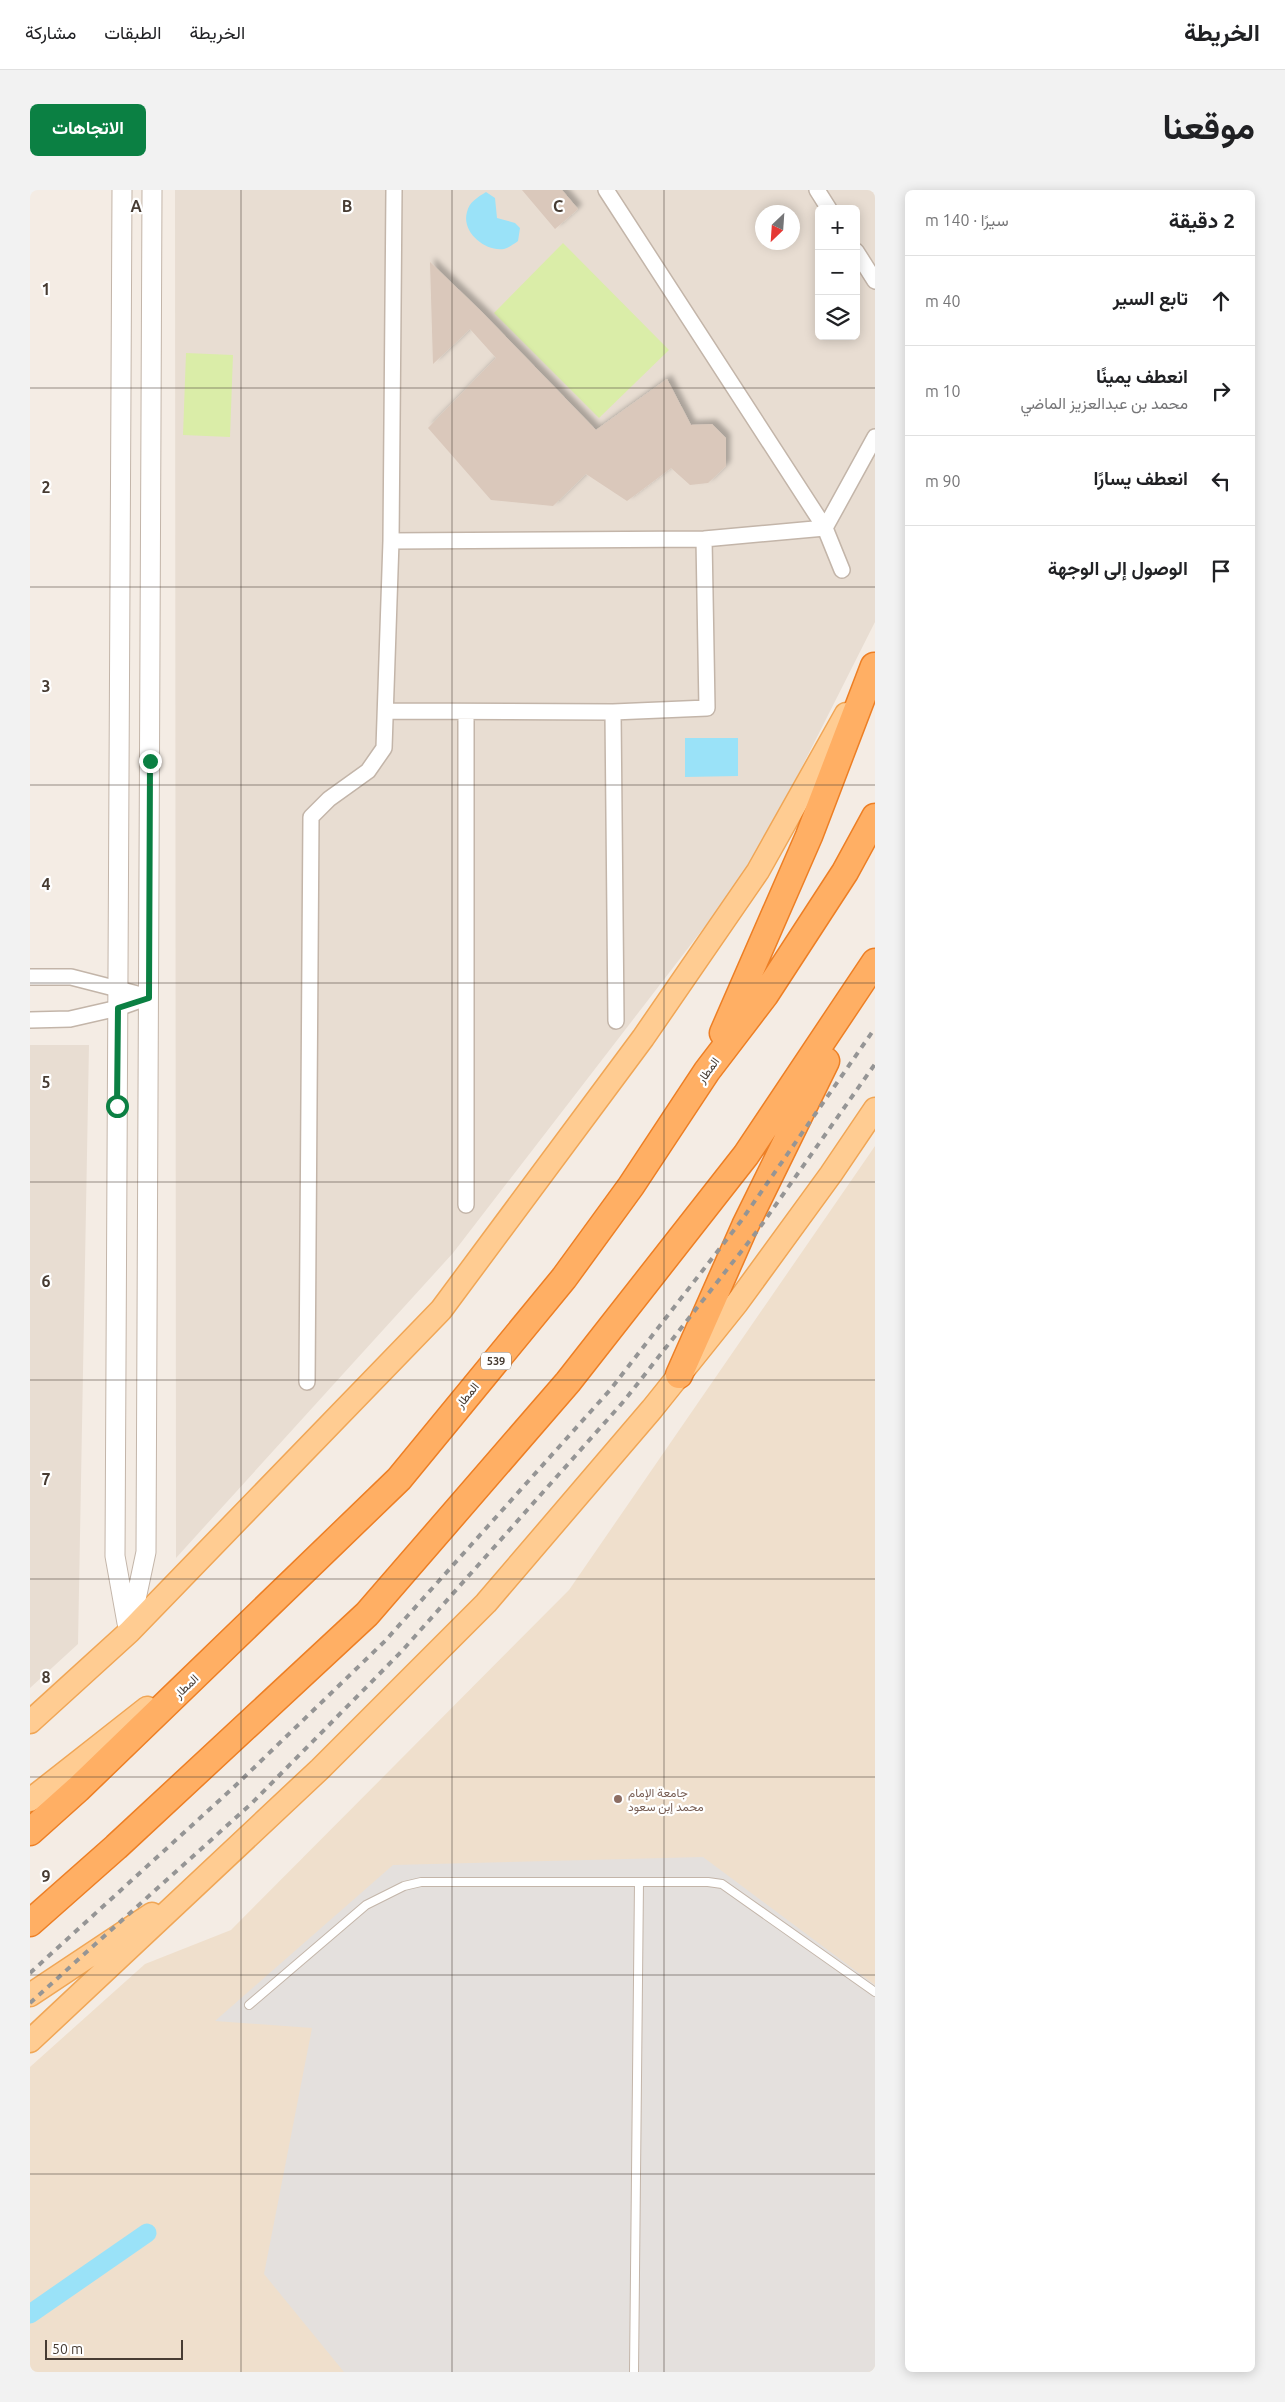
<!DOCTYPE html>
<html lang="ar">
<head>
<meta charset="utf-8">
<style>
  body { margin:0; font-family:Ubuntu,Vazirmatn,sans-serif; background:#f2f2f2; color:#202124; direction:rtl }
  .controls { position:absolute; right:15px; top:15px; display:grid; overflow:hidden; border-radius:8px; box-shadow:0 2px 12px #0003 }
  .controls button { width:45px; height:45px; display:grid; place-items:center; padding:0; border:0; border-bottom:1px solid #e0e0e0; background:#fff; color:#202124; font:25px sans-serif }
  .compass { position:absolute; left:725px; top:15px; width:45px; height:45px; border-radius:50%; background:#fff; box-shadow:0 2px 12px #0003; rotate:205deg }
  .scale { position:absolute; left:15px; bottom:12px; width:138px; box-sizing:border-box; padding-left:5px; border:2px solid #473c33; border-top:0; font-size:14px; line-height:18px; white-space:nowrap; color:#473c33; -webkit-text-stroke:4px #fff; paint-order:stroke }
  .stop { position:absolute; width:15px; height:15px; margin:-11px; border:4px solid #0b8043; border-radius:50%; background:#fff }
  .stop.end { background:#0b8043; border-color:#fff; box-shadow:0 1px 5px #0008 }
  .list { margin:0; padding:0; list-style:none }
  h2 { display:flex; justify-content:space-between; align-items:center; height:65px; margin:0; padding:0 20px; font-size:21px }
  h2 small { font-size:16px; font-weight:400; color:#757577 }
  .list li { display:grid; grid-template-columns:32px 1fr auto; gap:15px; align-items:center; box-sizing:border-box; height:90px; padding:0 20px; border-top:1px solid #e0e0e0 }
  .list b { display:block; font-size:19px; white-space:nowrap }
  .list p { margin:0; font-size:16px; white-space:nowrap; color:#757577 }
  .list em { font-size:16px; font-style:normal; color:#757577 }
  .icon { flex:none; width:28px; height:28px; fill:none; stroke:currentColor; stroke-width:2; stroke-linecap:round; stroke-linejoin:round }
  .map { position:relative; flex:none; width:845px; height:2182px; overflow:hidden; direction:ltr; border-radius:8px }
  header { display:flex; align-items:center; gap:30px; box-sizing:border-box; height:70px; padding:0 25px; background:#fff; border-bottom:1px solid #e0e0e0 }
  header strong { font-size:24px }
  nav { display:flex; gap:28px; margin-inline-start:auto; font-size:18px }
  .intro { display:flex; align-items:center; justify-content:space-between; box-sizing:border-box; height:120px; padding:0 30px }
  h1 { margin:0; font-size:35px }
  .button { padding:12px 22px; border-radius:8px; background:#0b8043; color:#fff; font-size:18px; font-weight:700 }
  main { display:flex; gap:30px; padding:0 30px }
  aside { flex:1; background:#fff; border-radius:8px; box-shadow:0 2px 12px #0003 }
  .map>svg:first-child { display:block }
  .residential { fill:#e8ddd2; fill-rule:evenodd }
  .education { fill:#efdfcc }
  .green { fill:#daeda8 }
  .parking { fill:#e4e0dd }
  .water { fill:#9ae2f8 }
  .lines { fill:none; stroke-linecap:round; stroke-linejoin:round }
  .canal { stroke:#9ae2f8; stroke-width:19 }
  .building { fill:#dac8bb; filter:url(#shadow) }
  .service-casing { stroke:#c3b5a9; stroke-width:10 }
  .minor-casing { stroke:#c3b5a9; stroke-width:18 }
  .tertiary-casing { stroke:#c3b5a9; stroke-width:21 }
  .primary-casing { stroke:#f0a656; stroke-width:25 }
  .motorway-casing { stroke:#ed7f25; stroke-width:29 }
  .service { stroke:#fff; stroke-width:8 }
  .minor { stroke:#fff; stroke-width:15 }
  .tertiary { stroke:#fff; stroke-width:19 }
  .primary { stroke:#ffcc92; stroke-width:22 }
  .motorway { stroke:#ffaf64; stroke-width:26 }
  .rail { stroke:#959595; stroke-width:4; stroke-dasharray:6 6; stroke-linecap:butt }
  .route { stroke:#0b8043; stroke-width:6 }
  .grid { fill:none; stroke:#473c33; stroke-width:1; stroke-opacity:0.55 }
  .education-dot { fill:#8d6e63; stroke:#fff; stroke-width:2 }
  .labels { text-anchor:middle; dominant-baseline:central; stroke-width:4.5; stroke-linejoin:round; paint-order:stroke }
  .shield { fill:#fff; stroke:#7e7670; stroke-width:1 }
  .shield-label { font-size:11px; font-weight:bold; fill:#473c33 }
  .street-label { font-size:12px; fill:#473c33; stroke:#fff }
  .education-label { font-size:12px; fill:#785e54; stroke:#fff; text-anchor:start }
  .grid-label { font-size:16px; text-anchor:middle; font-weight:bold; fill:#473c33; stroke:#fff; stroke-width:4.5; stroke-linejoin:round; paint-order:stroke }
</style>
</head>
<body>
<header>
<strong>الخريطة</strong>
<nav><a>الخريطة</a><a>الطبقات</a><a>مشاركة</a></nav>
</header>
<div class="intro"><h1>موقعنا</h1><a class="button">الاتجاهات</a></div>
<main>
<aside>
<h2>2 دقيقة<small>سيرًا · 140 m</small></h2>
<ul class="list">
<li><svg class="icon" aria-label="ahead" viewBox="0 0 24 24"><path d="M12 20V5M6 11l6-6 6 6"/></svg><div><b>تابع السير</b></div><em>40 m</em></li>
<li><svg class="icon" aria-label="right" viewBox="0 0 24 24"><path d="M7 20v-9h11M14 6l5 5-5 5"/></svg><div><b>انعطف يمينًا</b><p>محمد بن عبدالعزيز الماضي</p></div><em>10 m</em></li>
<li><svg class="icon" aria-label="left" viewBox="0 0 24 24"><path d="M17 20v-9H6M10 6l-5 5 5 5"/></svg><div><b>انعطف يسارًا</b></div><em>90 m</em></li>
<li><svg class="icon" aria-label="arrive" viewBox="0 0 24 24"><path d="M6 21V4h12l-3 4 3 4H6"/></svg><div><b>الوصول إلى الوجهة</b></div></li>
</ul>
</aside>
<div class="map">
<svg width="845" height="2182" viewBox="0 0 845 2182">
  <defs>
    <filter id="shadow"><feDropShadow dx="4.5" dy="-4.5" stdDeviation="2.5" flood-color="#0004"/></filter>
  </defs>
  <rect width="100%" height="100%" fill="#f4ece4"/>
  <path class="residential" d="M145,0h700v432l-122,242 -300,389 -277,305zM789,19h37v127h-37zM732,22h30v30h-30z
    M0,855h59l-11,599 -48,44z"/>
  <path class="education" d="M845,956v1226h-845v-305l115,-103 86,-34 338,-340z"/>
  <path class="green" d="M533,53l106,107 -70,68 -105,-105z
    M156,163l47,2 -3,82 -47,-2z"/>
  <path class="parking" d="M673,1667l172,128v387h-531l-80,-98 48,-246 -97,-7 178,-156z"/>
  <path class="water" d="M456,2l9,6 2,20 18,5 5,5 -2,13c-4,3 -10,7 -14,8 -19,3 -43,-17 -37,-37 2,-10 11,-15 19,-20z
    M655,548h53v38l-53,1z"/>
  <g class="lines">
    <path class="canal" d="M0,2124l117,-81"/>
  </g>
  <path class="building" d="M492,0h40l16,19 -23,20z
    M400,72l52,50 114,118 71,-51 24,46 21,-1 14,14v28l-18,17 -18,2 -19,-17 -44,33 -41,-27 -33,32 -62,-6 -63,-72 68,-70 -26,-29 -37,35z"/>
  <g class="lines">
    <g class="service-casing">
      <path id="service" d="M219,1815l117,-100 38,-19 17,-4h287l14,2 153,108
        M604,2182l5,-490"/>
    </g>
    <g class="minor-casing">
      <path id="minor" d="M576,0l219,338 17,42
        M787,0l12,19
        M826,61l19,30
        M361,351l313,-2 121,-11 50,-91
        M357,521l226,1 94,-4 -3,-169
        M583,522l3,309
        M436,523v492
        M0,787h41l78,20
        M0,830l40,-1 48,-11 31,-11
        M277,1192l4,-565 18,-18 39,-28 16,-23 7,-207 3,-351"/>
    </g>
    <g class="tertiary-casing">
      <path id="tertiary" d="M92,0l-7,1366 12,67
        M99,1442l17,-80 6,-1362"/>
    </g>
    <g class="primary-casing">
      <path id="primary" d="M0,1532l99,-90 312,-322 202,-272 115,-167 88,-157
        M0,1610l117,-92
        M0,1805l122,-81
        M0,1851l290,-272 166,-166 166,-194 85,-106 94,-129 44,-65"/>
    </g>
    <g class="motorway-casing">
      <path id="motorway" d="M693,843l86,-197 65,-170
        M649,1185l66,-149 81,-165
        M0,1642l48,-43 321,-310 165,-201 67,-92 76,-115 58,-76 80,-123 30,-55
        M0,1733l86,-76 251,-233 201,-232 178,-227 129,-193"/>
    </g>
    <use href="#service" class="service"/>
    <use href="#minor" class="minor"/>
    <use href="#tertiary" class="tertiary"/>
    <use href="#primary" class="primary"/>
    <use href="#motorway" class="motorway"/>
    <path class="rail" d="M0,1783l204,-186 151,-146 225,-251 131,-169 134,-193
      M0,1813l221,-199 150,-152 223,-251 134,-171 117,-166"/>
  </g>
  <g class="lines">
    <path class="route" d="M87,916l1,-98 31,-10 1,-237"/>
  </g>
  <path class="grid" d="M211,0v2182M422,0v2182M634,0v2182M0,198h845M0,397h845M0,595h845M0,793h845M0,992h845M0,1190h845M0,1389h845M0,1587h845M0,1785h845M0,1984h845"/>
  <circle class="education-dot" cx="588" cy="1609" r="5"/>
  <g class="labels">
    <rect class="shield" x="451" y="1162.5" width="30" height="17" rx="4"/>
    <g class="shield-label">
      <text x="466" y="1171">539</text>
    </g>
    <g class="street-label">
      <text transform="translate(678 880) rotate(-54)">المطار</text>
      <text transform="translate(437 1205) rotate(-51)">المطار</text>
      <text transform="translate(156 1496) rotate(-44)">المطار</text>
    </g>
    <g class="education-label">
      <text x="598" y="1602">جامعة الإمام<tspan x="598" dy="14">محمد إبن سعود</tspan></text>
    </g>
  </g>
  <g class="grid-label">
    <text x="106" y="22">A</text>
    <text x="317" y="22">B</text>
    <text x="528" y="22">C</text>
    <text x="16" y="105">1</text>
    <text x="16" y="303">2</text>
    <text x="16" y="502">3</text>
    <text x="16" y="700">4</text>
    <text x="16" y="898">5</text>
    <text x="16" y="1097">6</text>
    <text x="16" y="1295">7</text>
    <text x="16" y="1493">8</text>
    <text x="16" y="1692">9</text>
  </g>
</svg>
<div class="controls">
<button>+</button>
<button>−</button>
<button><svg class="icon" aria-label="layers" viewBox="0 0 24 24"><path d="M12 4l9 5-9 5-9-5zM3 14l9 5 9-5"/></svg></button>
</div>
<svg class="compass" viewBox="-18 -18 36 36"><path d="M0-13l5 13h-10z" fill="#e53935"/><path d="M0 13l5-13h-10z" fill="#757577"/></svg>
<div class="scale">50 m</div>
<div class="stop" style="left:87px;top:916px"></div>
<div class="stop end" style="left:120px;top:571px"></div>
</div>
</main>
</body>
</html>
